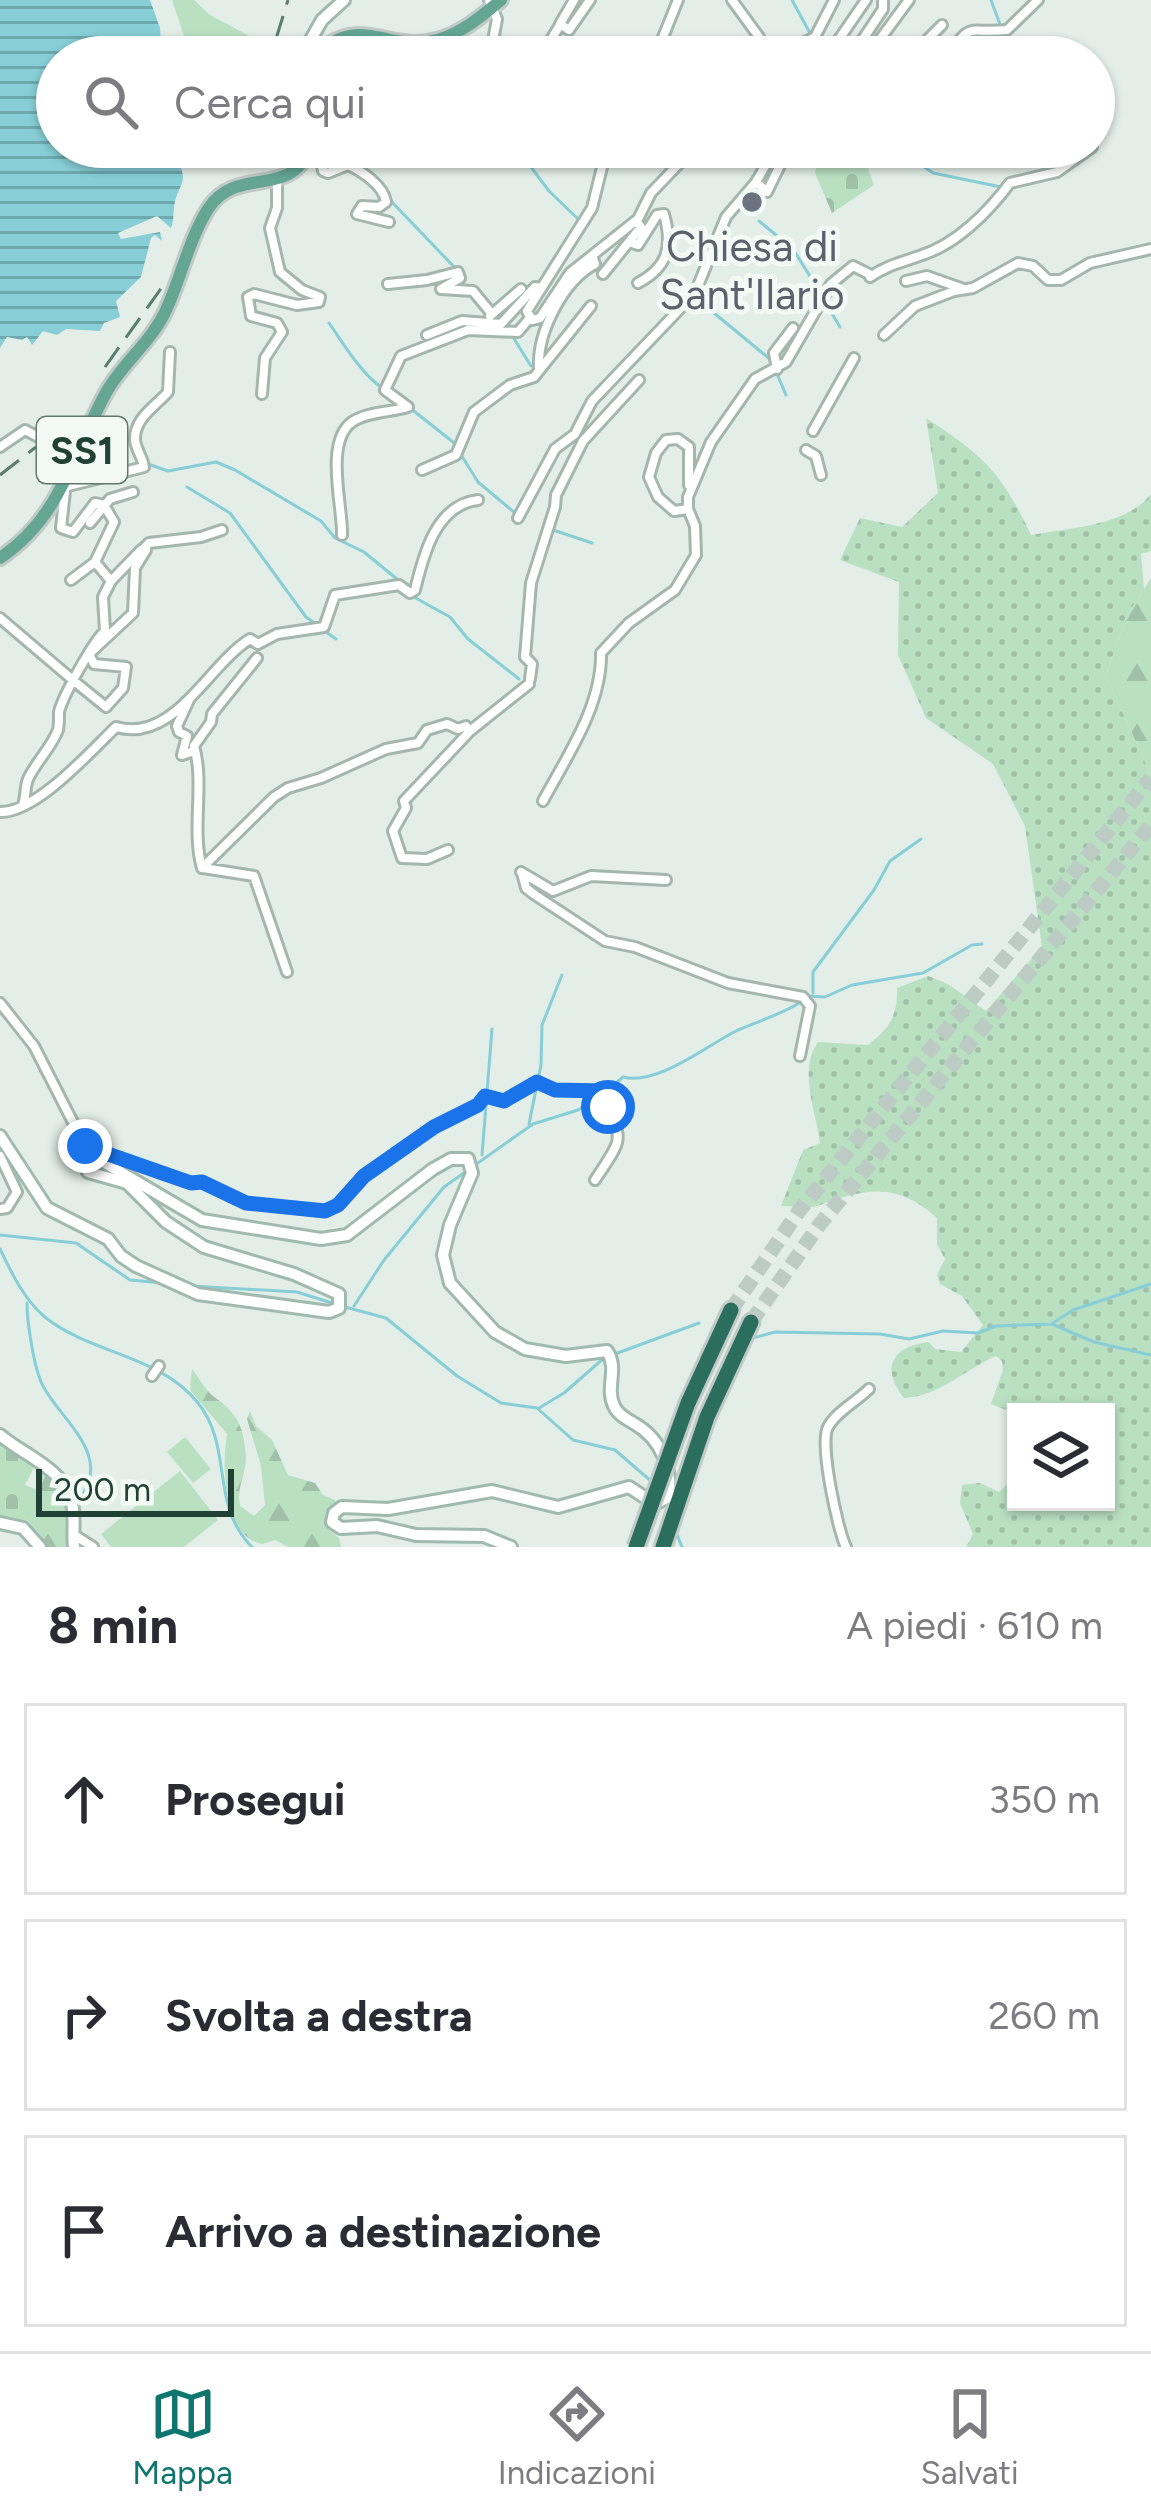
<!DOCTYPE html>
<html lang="it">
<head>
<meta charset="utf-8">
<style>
  body { margin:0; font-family:Figtree,sans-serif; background:#f2f2f3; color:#2b2b33 }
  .controls { position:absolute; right:36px; bottom:36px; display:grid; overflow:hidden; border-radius:0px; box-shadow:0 3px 9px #0004 }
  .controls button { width:108px; height:108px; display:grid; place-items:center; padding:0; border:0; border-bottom:3px solid #e1e1e2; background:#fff; color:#2b2b33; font:60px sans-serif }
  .scale { position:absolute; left:36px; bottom:30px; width:198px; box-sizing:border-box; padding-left:12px; border:6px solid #214036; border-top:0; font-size:33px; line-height:42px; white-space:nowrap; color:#214036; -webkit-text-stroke:9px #f3faf6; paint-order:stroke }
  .stop { position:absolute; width:36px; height:36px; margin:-27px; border:9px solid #1a73e8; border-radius:50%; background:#fff }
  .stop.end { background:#1a73e8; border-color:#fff; box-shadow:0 3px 12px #0008 }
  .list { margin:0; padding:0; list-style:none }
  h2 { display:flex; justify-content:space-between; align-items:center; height:156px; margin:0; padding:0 48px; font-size:51px }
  h2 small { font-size:39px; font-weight:400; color:#7c7c81 }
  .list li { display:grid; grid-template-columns:78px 1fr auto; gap:36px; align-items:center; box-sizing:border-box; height:192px; margin:0 24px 24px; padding:0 24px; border:3px solid #e1e1e2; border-radius:0px }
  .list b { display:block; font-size:45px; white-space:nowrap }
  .list em { font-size:39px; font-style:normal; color:#7c7c81 }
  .icon { flex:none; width:66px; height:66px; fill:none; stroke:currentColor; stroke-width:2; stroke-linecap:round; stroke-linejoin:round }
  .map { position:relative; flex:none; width:1151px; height:1547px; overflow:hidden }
  .search { position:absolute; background:#fff; box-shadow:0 3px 9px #0004; left:36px; right:36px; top:36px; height:132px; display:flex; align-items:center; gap:30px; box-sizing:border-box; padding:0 42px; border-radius:66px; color:#7c7c81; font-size:45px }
  .sheet { height:804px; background:#fff }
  nav { display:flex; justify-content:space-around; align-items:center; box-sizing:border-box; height:168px; border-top:3px solid #e1e1e2; background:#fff; font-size:33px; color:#7c7c81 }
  nav a { display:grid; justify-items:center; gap:6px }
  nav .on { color:#0f766e }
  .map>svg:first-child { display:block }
  .grass { fill:url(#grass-dots) }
  .forest { fill:url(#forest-firs) }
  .cemetery { fill:url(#cemetery-stones) }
  .park { fill:#bae0c2 }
  .water { fill:url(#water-rules) }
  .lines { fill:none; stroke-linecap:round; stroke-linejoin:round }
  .stream { stroke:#87ced6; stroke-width:3 }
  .highway-tunnel { stroke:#bccbc4; stroke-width:15; stroke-dasharray:15 8; stroke-linecap:butt }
  .street-casing { stroke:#a5b6af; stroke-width:14 }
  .secondary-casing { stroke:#a0bab0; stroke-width:16 }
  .primary-casing { stroke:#c1cac7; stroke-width:18 }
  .highway-casing { stroke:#c1cac7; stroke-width:21 }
  .street { stroke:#fff; stroke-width:8 }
  .secondary { stroke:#fff; stroke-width:10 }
  .primary { stroke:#64a692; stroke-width:12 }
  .highway { stroke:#2b6e5d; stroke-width:15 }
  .rail { stroke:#5c7c71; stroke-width:3; stroke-dasharray:24 12; stroke-linecap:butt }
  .highway-bridge-casing { stroke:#c1cac7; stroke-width:21; stroke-linecap:butt }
  .highway-bridge { stroke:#2b6e5d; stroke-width:15 }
  .route { stroke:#1a73e8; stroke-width:15 }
  .worship-dot { fill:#6b7280; stroke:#f3faf6; stroke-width:4.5 }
  .labels { text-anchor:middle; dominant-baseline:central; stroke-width:10; stroke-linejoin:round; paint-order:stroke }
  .shield { fill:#f3faf6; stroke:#607870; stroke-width:3 }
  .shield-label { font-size:39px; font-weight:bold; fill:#214036 }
  .worship-label { font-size:42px; fill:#5b616d; stroke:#f3faf6 }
</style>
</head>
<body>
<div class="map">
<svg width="1151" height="1547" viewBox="0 0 1151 1547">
  <defs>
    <pattern id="grass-dots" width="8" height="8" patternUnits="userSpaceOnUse" patternTransform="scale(3)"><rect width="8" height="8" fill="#bae0c2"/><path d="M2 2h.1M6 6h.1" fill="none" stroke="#a0c1a7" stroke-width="1.8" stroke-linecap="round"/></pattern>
    <pattern id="forest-firs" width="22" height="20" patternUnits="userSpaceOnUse" patternTransform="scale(3)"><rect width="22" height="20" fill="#bae0c2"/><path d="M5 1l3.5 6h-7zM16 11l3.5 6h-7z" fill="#a0c1a7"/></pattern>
    <pattern id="cemetery-stones" width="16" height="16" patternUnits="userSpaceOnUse" patternTransform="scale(3)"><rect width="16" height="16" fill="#bae0c2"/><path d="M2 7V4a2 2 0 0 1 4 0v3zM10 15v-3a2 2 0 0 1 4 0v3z" fill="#a0c1a7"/></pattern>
    <pattern id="water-rules" width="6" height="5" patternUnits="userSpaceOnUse" patternTransform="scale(3)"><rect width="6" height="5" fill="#87ced6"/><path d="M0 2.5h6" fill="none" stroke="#6ea9ae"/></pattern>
  </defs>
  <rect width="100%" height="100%" fill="#e3eee8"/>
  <path class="grass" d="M926,418c57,37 76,55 105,117 37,-7 96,-9 120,-41v57l-10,3 3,35 -18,28 -20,59 45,99v772h-185l7,-13 -13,-31 2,-18 18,-2 19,9 17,-16v26h90v-90l-90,2 -25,-10 12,-34 -1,-9 -6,-5c-32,14 -56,40 -92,42 -24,-30 -12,-52 25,-56l6,7 26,3 22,-27 -21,-29 -22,-12 -3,-9 8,-16 -8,-15v-26c-40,-36 -71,-30 -117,-13 -11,4 -27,1 -39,1l22,-56 17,-7c-4,-32 -22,-73 -2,-101l50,3c22,-17 30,-30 29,-57l31,-12 20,8 38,27 56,-64 -17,-121 -32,-62 -67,-46 -28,-63 1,-73 -59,-22 20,-42 42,9 36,-34z"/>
  <path class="forest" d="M1151,578v197l-45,-99 20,-59z
    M192,1369c8,10 14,23 25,30 22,16 27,30 29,59 0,17 -10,30 -6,48l14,10 11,-11 -4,-39 -14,-47 3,-8 6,15 16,14 16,35 27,8 8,12 12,5v4l-10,10 4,16 10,8 2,9h-53l-13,-7 -13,4c-40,-8 -40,-79 -35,-110l-37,-44z
    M44,1469l22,25 4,53h-26l-15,-25 13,-20 -5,-28z"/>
  <path class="cemetery" d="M820,147h68l4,10 -25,9 7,19 -42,28 -17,-40z
    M0,1440l35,25 -10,20 16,6 1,11 -13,20 -29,-5z"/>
  <path class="park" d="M172,0h22l16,15 64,34 -1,8h-82z
    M185,1437l26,32 -18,14 -26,-31z
    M180,1471l38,49 -34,27h-73l-10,-13z"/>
  <path class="water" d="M0,0h150l10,28 2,29h-105v90h104l-1,13 6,3 9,-6c17,26 2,27 -1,50 -1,7 0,14 -3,21l-14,-12 -39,17 3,6 39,-7 2,9 -7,-6 -4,3 -10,39 -25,24 4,16 -16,6 -4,8 -34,-2 -9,6 -14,-4 -11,14 -5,-8 -5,3 -15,-3 -7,11z"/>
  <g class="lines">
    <path class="stream" d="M792,0l19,35
      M991,0l10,27
      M496,51l11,6
      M1011,56v1
      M516,147l33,44 28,27
      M895,147l38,26 68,14
      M391,201l66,69
      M759,221l34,28 28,45
      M825,302l15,25
      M703,304l68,56
      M329,323c16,23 32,50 53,65
      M513,337l18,29
      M775,369l11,26
      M410,408l43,34 25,40 37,31
      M151,465l17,6 48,-9 19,8 86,51 14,17 29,14 39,32
      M187,487l43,26 76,104 10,7
      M553,530l39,13
      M412,596l38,21 18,22 51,40
      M323,630l13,9
      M813,993v-21l61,-82 16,-29 31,-22
      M808,996l17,1 27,-12 71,-12 49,-28 10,-1
      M607,1091l16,-14c35,9 84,-32 115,-47 21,-9 44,-16 63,-28
      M529,1124l12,-59 1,-40 20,-50
      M482,1155l10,-126
      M0,1235l76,8 54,37 33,3
      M0,1249c12,25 25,52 46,69 46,36 114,37 152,85 36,45 11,101 54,144
      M191,1286l106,6 38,12
      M27,1303c0,19 7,66 16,83 19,36 72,70 35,115
      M354,1306l30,-46 60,-73 89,-63 45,-14 21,-14
      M345,1307l41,11 71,58 44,27 36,5 36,32 42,10 36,31
      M1053,1323l20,-13 78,-26
      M753,1338l22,-6 105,2 29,5 34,-8 35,2 18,-7 56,-2 42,18 57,13
      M539,1408l25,-15 40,-35 95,-35
      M676,1532l6,15"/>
    <path class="highway-tunnel" d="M731,1310l68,-99 352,-433
      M751,1322l69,-98 331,-399"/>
    <g class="street-casing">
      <path id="street" d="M489,0l8,19 -7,38
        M574,0l-14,24 9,6 21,-30
        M732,0l27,37
        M215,52l10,5
        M542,54l18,-29
        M655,57l23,-57
        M784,57l6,-8 25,-12 19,-37
        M792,57l41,-9 33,-48
        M851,57l32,-48v-9
        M867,57l42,-57
        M910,57l32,-32
        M947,57c26,-37 19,-23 60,-27l31,-30
        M341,147l-2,8 -17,11 1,5 5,2 20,-8c14,6 36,21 38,37l-7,5 -17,-1 -5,8 32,8
        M607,147l-15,61 -65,103 5,9 8,-2 30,-45 68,-54 13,-26 44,-46
        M756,182l11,10 22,-45
        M629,242l9,3 19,-30 7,-1c9,33 4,53 -26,69
        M603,274l38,-47 -5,-6
        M870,277c17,-12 33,-15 52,-22 35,-11 67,-44 88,-72l47,-11 35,-25
        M906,281l21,-5 34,12
        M388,284l39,-4 31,-8 2,6 -19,11 32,2 19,23
        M490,316l31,-27
        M427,335l35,-14 39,3 34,-37 6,1
        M884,335l31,-29 39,-15 19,-3 45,-25 15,3 15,14h13l29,-17 61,-14
        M539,368c-2,-35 24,-87 56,-104l-3,-8
        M777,369l-3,-16 19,-25
        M262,394l3,-36 17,-26 -5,-9 -26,-7 -3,-19 6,-3 43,11 22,-3 1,-5 -18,-7 -22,-18 -10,-44 7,-20v-28
        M813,431l41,-73
        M0,447l25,-17 19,10 36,6
        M806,450l10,6 5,19
        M422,470l34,-15 18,-43 36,-27 24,-8 57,-71
        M66,482l-5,46 12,4 22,-29 9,2 10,17 -19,40 16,19
        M68,486l76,-19c-1,-9 -8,-17 -9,-27 -1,-22 21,-34 33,-48l2,-40
        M688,509l-14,2 -16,-14 -9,-20 7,-24 10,-13 12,-1 11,8v38
        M518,518l37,-69 20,-15 17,-33 103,-108 31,-76 30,-35 20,-35
        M90,523l20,-24 23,-7
        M342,535c1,-28 -18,-93 10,-113 14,-10 40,-10 56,-15l-23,-17 16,-34 67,-26 50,2 11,-13
        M143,549l6,-6 52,-6 21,-7
        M71,580l24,-18
        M0,618l74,63 32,26 17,-19 3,-21 -32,-3 -5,-10 44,-41 2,-45 11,-18h-5l-30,31 -8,16 2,34c-11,10 -42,64 -46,81 0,3 0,15 -1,18 -7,18 -22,32 -30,49 -3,7 -2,17 -5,26
        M530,679l2,-15 -7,-7 6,-74 24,-76 1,-12 27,-54 56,-61
        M189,700l-12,26 2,6 8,4 -5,19 12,-4
        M543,801c24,-45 59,-95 58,-148l28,-30 46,-33 21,-35 -1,-29 -7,-17v-12l23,-55 44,-63 31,-17 45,-78 22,-18 18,9
        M0,812c36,1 90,-60 116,-85 58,17 92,-62 134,-88l8,5 19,-10 47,-7 11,-32 64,-10 11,8 5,-3c8,-33 20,-85 63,-90
        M448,850l-21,9 -25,-1 -9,-27 13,-23 -2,-7 66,-70 59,-47
        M202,868l72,-71 14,-9 33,-10 65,-29 32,-6 9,-13 20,-6 11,5 8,-3 4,5
        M202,868c-11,-38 3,-84 -8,-122l17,-24 1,-8 45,-56
        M203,868l51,8 33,96
        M521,872l32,19 38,-15 75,4
        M522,873l4,15 9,7 70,46 30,6 93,36 75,14 7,9 -10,50
        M0,1003l34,43 51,100 106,37 12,-1 43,21 79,8 13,-6 26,-29 70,-49 44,-22 7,-9 19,5 33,-19 18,8 48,1c16,52 26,39 -8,89
        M0,1156l17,36 -10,16 -7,1
        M152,1376l7,-10
        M74,1535l19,12
        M846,1547c-8,-16 -27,-103 -18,-120 8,-15 29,-26 41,-38"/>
    </g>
    <g class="secondary-casing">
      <path id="secondary" d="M301,57l21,-37 22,-20
        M0,1136l47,72 61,31 13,17 15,10 62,28 131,18 10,-4v-14l-45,-20 -90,-27 -38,-25 -39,-39 -39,-11 -5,-12 10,-4 109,64 119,19 26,-4 86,-66 18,-10h17l4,14 -22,52 -7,30 7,28 45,49 30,17 41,7 41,-5c12,18 -2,36 7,55 4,9 13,13 21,18 26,15 38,45 33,73l-13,7 -26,-17 -71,20 -66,-16 -104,18 -46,-2 -8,6 -2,9 9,6 36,-2 39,9 68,1 27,11
        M0,1435c22,19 63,34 71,64 5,15 1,32 3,48
        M0,1523l23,5 17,19"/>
    </g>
    <g class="primary-casing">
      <path id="primary" d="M313,57c48,-46 74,-3 124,-17 25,-7 45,-24 64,-40
        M0,558c63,-42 73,-107 107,-167 17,-29 45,-50 59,-81 15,-32 23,-71 42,-101 29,-45 83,-8 102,-62"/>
    </g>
    <g class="highway-casing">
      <path id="highway" d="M688,1403l43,-93
        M663,1547l44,-130 44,-95"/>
    </g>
    <use href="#street" class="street"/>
    <use href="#secondary" class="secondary"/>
    <use href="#primary" class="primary"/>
    <use href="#highway" class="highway"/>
    <path class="rail" d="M276,39l12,-39
      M105,367l60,-84
      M0,475l36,-28"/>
    <g class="highway-bridge-casing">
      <path id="highway-bridge" d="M636,1547l52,-144"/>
    </g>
    <use href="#highway-bridge" class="highway-bridge"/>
  </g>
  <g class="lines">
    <path class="route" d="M85,1146l106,37 11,-1 44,21 79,8 13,-6 26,-29 70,-49 44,-22 7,-9 19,5 33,-19 18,8 48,1 5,16"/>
  </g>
  <circle class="worship-dot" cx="752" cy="202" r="12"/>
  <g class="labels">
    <rect class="shield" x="37" y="417" width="90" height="66" rx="9"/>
    <g class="shield-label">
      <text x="82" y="450">SS1</text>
    </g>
    <g class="worship-label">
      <text x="752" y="246">Chiesa di<tspan x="752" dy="48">Sant'Ilario</tspan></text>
    </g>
  </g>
</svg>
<div class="controls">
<button><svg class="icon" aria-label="layers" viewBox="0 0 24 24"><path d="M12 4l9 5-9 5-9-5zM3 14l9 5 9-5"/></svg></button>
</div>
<div class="scale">200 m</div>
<div class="stop" style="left:608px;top:1107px"></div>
<div class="stop end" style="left:85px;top:1146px"></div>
<div class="search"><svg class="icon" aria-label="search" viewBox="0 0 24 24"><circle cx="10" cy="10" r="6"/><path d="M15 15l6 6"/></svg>Cerca qui</div>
</div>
<section class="sheet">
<h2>8 min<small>A piedi · 610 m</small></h2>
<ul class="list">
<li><svg class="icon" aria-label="ahead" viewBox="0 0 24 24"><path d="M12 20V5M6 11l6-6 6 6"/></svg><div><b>Prosegui</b></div><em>350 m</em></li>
<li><svg class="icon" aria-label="right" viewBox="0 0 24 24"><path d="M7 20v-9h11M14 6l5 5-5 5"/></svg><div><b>Svolta a destra</b></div><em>260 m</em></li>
<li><svg class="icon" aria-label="arrive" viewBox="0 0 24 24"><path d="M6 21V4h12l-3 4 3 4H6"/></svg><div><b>Arrivo a destinazione</b></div></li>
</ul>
</section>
<nav>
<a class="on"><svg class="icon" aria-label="map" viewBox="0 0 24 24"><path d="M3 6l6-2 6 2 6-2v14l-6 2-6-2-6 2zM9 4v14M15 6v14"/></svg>Mappa</a>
<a><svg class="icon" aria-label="directions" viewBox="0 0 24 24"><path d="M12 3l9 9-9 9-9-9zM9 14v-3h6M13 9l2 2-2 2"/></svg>Indicazioni</a>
<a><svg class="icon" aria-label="saved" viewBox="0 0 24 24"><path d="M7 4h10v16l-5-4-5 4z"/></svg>Salvati</a>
</nav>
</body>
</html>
